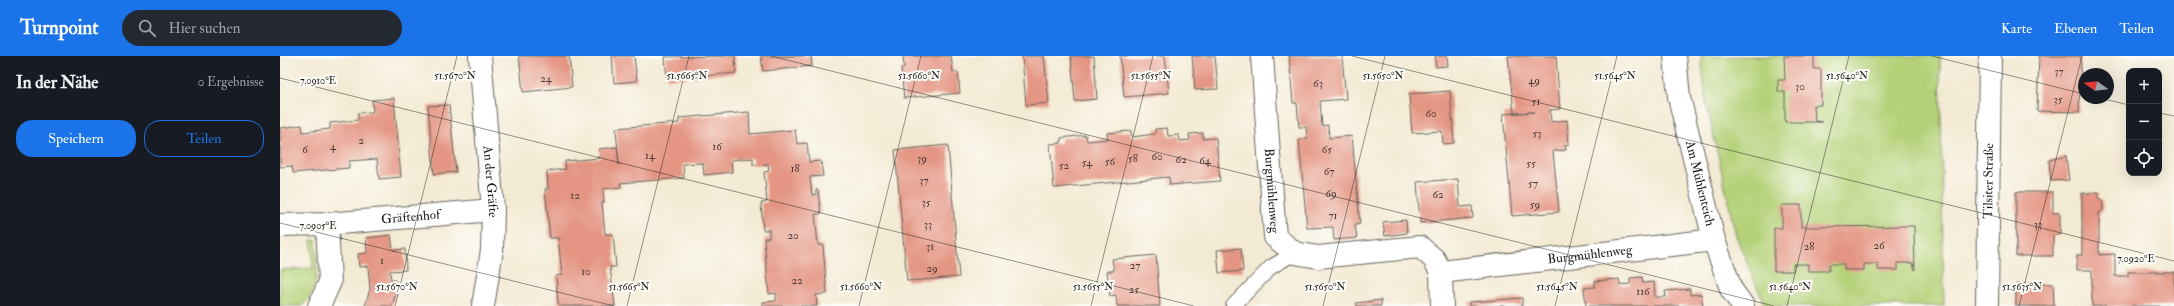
<!DOCTYPE html>
<html lang="de">
<head>
<meta charset="utf-8">
<style>
  body { margin:0; font-family:"IM FELL Double Pica",serif; background:#242831; color:#f1f3f6 }
  .controls { position:absolute; right:12px; top:12px; display:grid; overflow:hidden; border-radius:8px; box-shadow:0 4px 16px #0002 }
  .controls button { width:36px; height:36px; display:grid; place-items:center; padding:0; border:0; border-bottom:1px solid #363941; background:#171b24; color:#f1f3f6; font:20px sans-serif }
  .compass { position:absolute; left:1798px; top:12px; width:36px; height:36px; border-radius:50%; background:#171b24; box-shadow:0 4px 16px #0002; rotate:284deg }
  .list { margin:0; padding:0; list-style:none }
  h2 { display:flex; justify-content:space-between; align-items:center; height:52px; margin:0; padding:0 16px; font-size:17px }
  h2 small { font-size:13px; font-weight:400; color:#9ea1a6 }
  .actions { display:flex; gap:8px; padding:12px 16px }
  .actions a { flex:1; padding:9px 0; border:1px solid #1a73e8; border-radius:16px; text-align:center; font-size:14px; color:#1a73e8 }
  .actions .main { background:#1a73e8; color:#fff }
  .icon { flex:none; width:22px; height:22px; fill:none; stroke:currentColor; stroke-width:2; stroke-linecap:round; stroke-linejoin:round }
  .map { position:relative; flex:none; width:1894px; height:250px; overflow:hidden }
  header { display:flex; align-items:center; gap:24px; box-sizing:border-box; height:56px; padding:0 20px; background:#1a73e8; color:#fff }
  header strong { font-size:19px }
  nav { display:flex; gap:22px; margin-inline-start:auto; font-size:14px }
  .search { width:280px; height:36px; background:#242831; display:flex; align-items:center; gap:10px; box-sizing:border-box; padding:0 14px; border-radius:22px; color:#9ea1a6; font-size:15px }
  main { display:flex }
  aside { flex:1; background:#171b24 }
  .map>svg:first-child { display:block }
  .green { fill:#b4d178; stroke:#68764a }
  .building { fill:#e49583 }
  .lines { fill:none; stroke-linecap:round; stroke-linejoin:round }
  .service-casing { stroke:#67645c; stroke-width:16 }
  .minor-casing { stroke:#67645c; stroke-width:24 }
  .service { stroke:#fff; stroke-width:14 }
  .minor { stroke:#fff; stroke-width:22 }
  .ticks { fill:none; stroke:#1c1c1c; stroke-width:1; stroke-opacity:0.45 }
  .labels { text-anchor:middle; dominant-baseline:central; stroke-width:4; stroke-linejoin:round; paint-order:stroke }
  .number-label { font-size:11px; fill:#4e3a36 }
  .street-label { font-size:13px; fill:#1c1c1c; stroke:#fdfcf7 }
  .ticks-label { font-size:10px; text-anchor:middle; fill:#1c1c1c; stroke:#fdfcf7; stroke-width:4; stroke-linejoin:round; paint-order:stroke }
</style>
</head>
<body>
<header>
<strong>Turnpoint</strong>
<div class="search"><svg class="icon" aria-label="search" viewBox="0 0 24 24"><circle cx="10" cy="10" r="6"/><path d="M15 15l6 6"/></svg>Hier suchen</div>
<nav><a>Karte</a><a>Ebenen</a><a>Teilen</a></nav>
</header>
<main>
<aside>
<h2>In der Nähe<small>0 Ergebnisse</small></h2>
<ul class="list">
</ul>
<div class="actions"><a class="main">Speichern</a><a>Teilen</a></div>
</aside>
<div class="map">
<svg width="1894" height="250" viewBox="0 0 1894 250">
  <rect width="100%" height="100%" fill="#fdfcf7"/>
  <filter id="ink" filterUnits="userSpaceOnUse"><feTurbulence type="fractalNoise" baseFrequency=".025" numOctaves="2"/><feDisplacementMap in="SourceGraphic" scale="8" xChannelSelector="R" yChannelSelector="G"/><feConvolveMatrix kernelMatrix="1 2 1 2 8 2 1 2 1" color-interpolation-filters="sRGB"/></filter>
  <filter id="wash" filterUnits="userSpaceOnUse"><feTurbulence type="fractalNoise" baseFrequency=".012" numOctaves="4" result="noise"/><feDisplacementMap in="SourceGraphic" scale="16" xChannelSelector="R" yChannelSelector="G"/><feGaussianBlur stdDeviation="0.9" result="paint"/><feColorMatrix in="noise" values="0 0 0 0 0 0 0 0 0 0 0 0 0 0 0 0 0 1.4 0 .05"/><feComposite in="paint" operator="in"/></filter>
  <g filter="url(#wash)">
    <rect width="100%" height="100%" fill="#f3ead3"/>
    <path class="green" d="M1421,0h239l4,250h-179l-29,-70 -30,-134z
      M31,184h5c1,24 5,48 -14,66h-22v-36l33,-2z"/>
    <g id="blocks">
      <path class="building" d="M239,0h50l3,31 -49,5z
        M332,0h22l3,25 -23,2z
        M455,0l1,17 -69,6 -2,-22z
        M481,0h50l1,10 -49,5z
        M623,0h48l2,16h5l2,21 -56,5 -3,-30h3z
        M742,0h22l5,47 -23,2z
        M791,0h23l3,43 -22,2z
        M840,0h45l4,37 -45,4z
        M912,0h23l3,33 -23,1z
        M1009,0h53l4,43 -26,2 2,25 6,-1 1,13 23,-2 8,88 -5,1 2,13 -23,2 -1,-13 -26,1 -8,-88 8,-1 -1,-12h-7l-2,-24h-4z
        M1155,0h12l1,10 -12,1z
        M1228,0h48l4,53 -10,1 1,12 16,-2 2,24 -4,1 1,5 -13,1 6,61 -47,4 -9,-102 32,-2 -21,1z
        M1504,0h30v13h7v36h-7l1,16 7,1h-37v-30h-7v-12h7z
        M1759,0h42l-2,56 -42,-1z
        M1170,35l4,52 -11,1 -1,-13 -30,2 -3,-39z
        M114,42l7,79 -22,2 -2,-20 -28,2v7l-56,5 -1,-7 -12,1v-39l22,-3 1,7 27,-3v-6l28,-3v-7l15,-1 -1,-12z
        M169,49l7,67 -22,2 -6,-68z
        M469,56l1,22 45,-4 2,14 10,-1 2,19 12,-1 2,15 -13,1 2,18h4v-5h2l3,24h-6l3,31h5l4,49 -11,1 1,11h-54v-4l13,-1v-8l-7,1 -5,-56h5v-8h-6l-2,-27 6,-1 -3,-30 5,-1 -1,-7 -15,1v-7l-22,2 1,12 -28,3 -1,-12 -20,1 1,14 -64,5 1,4 -18,2 1,13 -2,1 3,31h8l3,33h-6l5,39h-54l-3,-3 -2,-27 6,-1 -4,-37h-8l-5,-49h3l-1,-18 19,-2 -1,-8 35,-3 -1,-9 18,-2 2,18 -3,-37 63,-5v-5z
        M887,72l1,8 11,-1 1,6 10,-1 -1,-6 14,-1v6l13,-1 4,43 -50,4 -1,-8 -115,11 -4,-44 11,-1v-5l25,-3 1,6 21,-2 -1,-6 24,-2 1,6 23,-3v-5z
        M668,89l11,132 -52,4 -12,-131z
        M1786,100l3,24 -18,1 -2,-21z
        M1178,123l2,28 12,-1 1,12 -53,5 -3,-41z
        M1736,136h37v21h7v22h-7v21h-37z
        M1802,137h17l-1,5 4,2 1,10 -4,3v42l16,-1v22h13v-4h46v34h-82v-36h-15v-15h5z
        M1502,149h19v22l113,-1 1,44 -2,-7h-15v7h-20v-6h-14v6h-20v-6h-15v7h-21v-7h-15v7h-19v-43h8z
        M1126,164l1,13 -22,3 -2,-14z
        M111,179l2,15 12,-1 1,21 -16,1 1,9h4l1,13 -4,13h-27l5,-17 -2,-23 -9,1 -1,-13 9,-1 -1,-15z
        M961,192l2,23 -24,2 -2,-23z
        M876,199l4,51h-43l-1,-11 -6,1 -3,-25h7l-2,-12z
        M1362,221l1,6 11,-1 1,15h11l-1,-6 25,-2v6l11,-1 2,12h-117l-2,-18 11,-1v-6l24,-2 1,6 10,-1v-6z
        M1736,228h37l1,22h-38z
        M1242,242v8h-53v-4z
        M1101,244v6h-24l-1,-3z"/>
    </g>
  </g>
  <g filter="url(#ink)">
    <use href="#blocks" fill-opacity="0" stroke="#67645c" stroke-width="1"/>
    <g class="lines">
      <g class="service-casing">
        <path id="service" d="M953,250l38,-39 24,-14"/>
      </g>
      <g class="minor-casing">
        <g id="minor">
          <path id="s1" d="M200,0l13,154 -1,40 -9,56"/>
          <path id="s2" d="M982,0l13,181 20,16 23,4 102,-10 14,12 7,13 273,-32"/>
          <path id="s3" d="M1395,0l4,41 35,143 17,49 12,17"/>
          <path id="s4" d="M0,169l47,-1 166,-14"/>
          <path d="M1161,216l1,34"/>
          <path d="M39,250l11,-24 -3,-58"/>
          <path id="s5" d="M1707,250l3,-250"/>
        </g>
      </g>
      <use href="#service" class="service"/>
      <use href="#minor" class="minor"/>
    </g>
  </g>
  <path class="ticks" d="M491,0l1003,250M1072,0l822,205M1652,0l152,38M0,22l914,228M1820,42l29,7M1879,57l15,3M0,167l334,83M115,250l62,-250M347,250l62,-250M579,250l62,-250M811,250l62,-250M1043,250l62,-250M1275,250l62,-250M1507,250l62,-250M1739,250l63,-250"/>
  <g class="labels">
    <g class="number-label">
      <text x="1779" y="15">37</text>
      <text x="266" y="22">24</text>
      <text x="1254" y="24">49</text>
      <text x="1038" y="27">63</text>
      <text x="1520" y="30">30</text>
      <text x="1778" y="43">35</text>
      <text x="1256" y="45">51</text>
      <text x="1151" y="57">60</text>
      <text x="1257" y="77">53</text>
      <text x="81" y="84">2</text>
      <text x="53" y="90">4</text>
      <text x="437" y="90">16</text>
      <text x="25" y="93">6</text>
      <text x="1047" y="93">65</text>
      <text x="370" y="99">14</text>
      <text x="877" y="100">60</text>
      <text x="642" y="102">39</text>
      <text x="853" y="102">58</text>
      <text x="901" y="103">62</text>
      <text x="925" y="104">64</text>
      <text x="830" y="105">56</text>
      <text x="807" y="106">54</text>
      <text x="1251" y="107">55</text>
      <text x="784" y="109">52</text>
      <text x="515" y="112">18</text>
      <text x="1049" y="115">67</text>
      <text x="644" y="124">37</text>
      <text x="1253" y="127">57</text>
      <text x="1051" y="137">69</text>
      <text x="1158" y="138">62</text>
      <text x="295" y="139">12</text>
      <text x="646" y="146">35</text>
      <text x="1255" y="148">59</text>
      <text x="1053" y="159">71</text>
      <text x="648" y="168">33</text>
      <text x="1758" y="168">33</text>
      <text x="513" y="179">20</text>
      <text x="1599" y="189">26</text>
      <text x="650" y="190">31</text>
      <text x="1529" y="190">28</text>
      <text x="102" y="204">1</text>
      <text x="855" y="209">27</text>
      <text x="652" y="212">29</text>
      <text x="306" y="215">10</text>
      <text x="517" y="224">22</text>
      <text x="854" y="233">25</text>
      <text x="1363" y="235">116</text>
    </g>
    <g class="street-label">
      <text stroke="none"><textPath href="#s1" startOffset="126">An der Gräfte</textPath></text>
      <text stroke="none"><textPath href="#s5" startOffset="125">Tilsiter Straße</textPath></text>
      <text stroke="none"><textPath href="#s3" startOffset="130">Am Mühlenteich</textPath></text>
      <text stroke="none"><textPath href="#s2" startOffset="135">Burgmühlenweg</textPath></text>
      <text stroke="none"><textPath href="#s4" startOffset="131">Gräftenhof</textPath></text>
      <text stroke="none"><textPath href="#s2" startOffset="516">Burgmühlenweg</textPath></text>
    </g>
  </g>
  <g class="ticks-label">
    <text x="1103" y="23">51.5650°N</text>
    <text x="175" y="23">51.5670°N</text>
    <text x="407" y="23">51.5665°N</text>
    <text x="639" y="23">51.5660°N</text>
    <text x="871" y="23">51.5655°N</text>
    <text x="1335" y="23">51.5645°N</text>
    <text x="1567" y="23">51.5640°N</text>
    <text x="38" y="28">7.0910°E</text>
    <text x="38" y="173">7.0905°E</text>
    <text x="1856" y="206">7.0920°E</text>
    <text x="117" y="234">51.5670°N</text>
    <text x="349" y="234">51.5665°N</text>
    <text x="581" y="234">51.5660°N</text>
    <text x="813" y="234">51.5655°N</text>
    <text x="1277" y="234">51.5645°N</text>
    <text x="1510" y="234">51.5640°N</text>
    <text x="1742" y="234">51.5635°N</text>
    <text x="1045" y="234">51.5650°N</text>
  </g>
</svg>
<div class="controls">
<button>+</button>
<button>−</button>
<button><svg class="icon" aria-label="locate" viewBox="0 0 24 24"><circle cx="12" cy="12" r="6"/><path d="M12 2v4M12 18v4M2 12h4M18 12h4"/></svg></button>
</div>
<svg class="compass" viewBox="-18 -18 36 36"><path d="M0-13l5 13h-10z" fill="#e53935"/><path d="M0 13l5-13h-10z" fill="#9ea1a6"/></svg>
</div>
</main>
</body>
</html>
